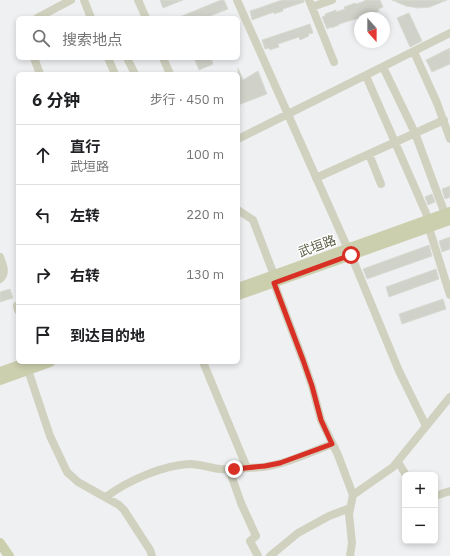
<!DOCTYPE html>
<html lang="zh">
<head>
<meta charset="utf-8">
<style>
  body { margin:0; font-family:"IBM Plex Sans","Noto Sans SC",sans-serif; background:#f6f6f6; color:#202124 }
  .controls { position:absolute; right:12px; bottom:12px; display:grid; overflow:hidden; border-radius:6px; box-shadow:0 2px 6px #0003 }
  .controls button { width:36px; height:36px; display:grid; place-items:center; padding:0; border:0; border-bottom:1px solid #e0e0e0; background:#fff; color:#202124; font:20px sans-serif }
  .compass { position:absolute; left:354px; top:12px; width:36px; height:36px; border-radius:50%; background:#fff; box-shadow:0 2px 6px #0003; rotate:159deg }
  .stop { position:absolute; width:12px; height:12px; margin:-9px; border:3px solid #d93025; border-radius:50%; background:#fff }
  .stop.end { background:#d93025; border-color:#fff; box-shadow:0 1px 4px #0008 }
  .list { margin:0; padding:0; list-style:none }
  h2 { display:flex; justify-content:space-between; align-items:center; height:52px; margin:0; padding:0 16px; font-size:17px }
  h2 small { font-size:13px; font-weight:400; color:#757577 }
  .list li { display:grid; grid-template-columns:26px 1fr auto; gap:12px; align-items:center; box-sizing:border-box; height:60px; padding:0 16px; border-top:1px solid #e0e0e0 }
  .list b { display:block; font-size:15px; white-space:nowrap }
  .list p { margin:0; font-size:13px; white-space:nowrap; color:#757577 }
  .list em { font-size:13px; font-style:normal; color:#757577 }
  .icon { flex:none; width:22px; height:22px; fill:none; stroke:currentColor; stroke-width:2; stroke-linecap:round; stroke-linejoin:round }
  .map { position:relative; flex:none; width:450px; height:556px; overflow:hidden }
  .search { position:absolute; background:#fff; box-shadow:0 2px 6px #0003; left:16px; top:16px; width:224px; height:44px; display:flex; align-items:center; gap:10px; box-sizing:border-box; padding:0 14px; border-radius:6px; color:#757577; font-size:15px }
  .panel { position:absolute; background:#fff; box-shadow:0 2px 6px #0003; left:16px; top:72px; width:224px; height:292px; border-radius:6px }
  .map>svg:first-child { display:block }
  .building { fill:#d0d2c9; stroke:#d8dbd3 }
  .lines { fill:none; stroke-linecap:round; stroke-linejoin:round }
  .minor { stroke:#d1d1bf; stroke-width:8 }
  .major { stroke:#cccfae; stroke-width:10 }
  .route { stroke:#d93025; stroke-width:5 }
  .labels { text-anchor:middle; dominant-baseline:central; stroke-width:3; stroke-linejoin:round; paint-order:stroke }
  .street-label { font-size:13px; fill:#5c5d47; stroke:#fff }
</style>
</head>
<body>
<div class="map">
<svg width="450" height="556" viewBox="0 0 450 556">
  <rect width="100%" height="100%" fill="#eff0f2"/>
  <path class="building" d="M160,0h23l-20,8z
    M221,0h3l4,9 -23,9h-28z
    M282,0h22v2l-21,7v2l-9,3v-2l-22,8 -2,-9z
    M364,0h16l3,7 -5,2 1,2 -8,3 -1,-2 -4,1 -8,3 1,2 -20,6v1l-8,3v-1l-4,2 -5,-12 3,-1v-2l11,-4v2l9,-3 -1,-2 11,-4 1,1 9,-3z
    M392,0h55l-17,7 -12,1 -12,-2z
    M409,13l13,28 -12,6 -13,-29z
    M310,24l3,9 -5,1 1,2 -9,4 -1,-3 -21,7 1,3 -9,3 -1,-2 -4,1 -3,-9z
    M450,48v16l-18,8 -6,-12z
    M194,58h17l2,6 -14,6z
    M238,68l5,12 15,-9 9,23 -29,11z
    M450,186v11l-5,2 -3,-10z
    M432,194l3,8 -7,3 -3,-8z
    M450,237v12l-8,3 -3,-11z
    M429,245l3,11 -65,23 -4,-10z
    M436,269l3,10 -50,18 -3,-10z
    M10,289l3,9 -13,4v-10z
    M443,299l3,10 -44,15 -3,-10z"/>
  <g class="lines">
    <path class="minor" d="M84,0l7,18
      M138,0l8,18
      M237,0l111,249
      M309,0l25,62
      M312,7l20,-7
      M37,18l34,-18
      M414,52l23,51 13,36
      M34,58l6,16
      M108,58l7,16
      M127,58l8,16
      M163,58l7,16
      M383,67l32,66 30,81
      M366,76l63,144
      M238,139l212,-106
      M369,154l12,30
      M316,178l128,-58
      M238,210l15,10 21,55
      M429,228l21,67
      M351,255l48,116 27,55
      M0,257c3,8 7,16 0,22
      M274,283l29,77 9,26 9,34 17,35 15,40
      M17,306l1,4
      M203,362l44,106
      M28,370l22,66 17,36 11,10 41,23 5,5 26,40 2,6
      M398,462l8,13
      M229,469l12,34 15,33 -6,5 8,15
      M435,496l15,-5
      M106,497c21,-16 57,-32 84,-33 10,0 20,4 30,5 14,1 29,-1 43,-2 24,-3 47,-15 69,-23
      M270,556l28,-23 31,-17 21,-8
      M350,556l2,-13 -3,-29 4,-19 40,-28 57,-70"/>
    <path class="major" d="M238,288l212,-76
      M238,295l212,-75
      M0,372l28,-10
      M0,380l50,-18
      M0,543l9,13"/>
  </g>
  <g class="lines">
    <path class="route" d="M234,469l31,-3 15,-3 52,-19 -11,-24 -9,-34 -9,-26 -29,-77 77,-28"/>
  </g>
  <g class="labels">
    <g class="street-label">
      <text transform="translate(317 246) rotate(-20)">武垣路</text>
    </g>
  </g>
</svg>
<div class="controls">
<button>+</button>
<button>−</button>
</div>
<svg class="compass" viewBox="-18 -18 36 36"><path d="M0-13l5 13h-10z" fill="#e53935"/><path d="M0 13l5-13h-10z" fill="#757577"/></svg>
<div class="stop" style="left:351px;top:255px"></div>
<div class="stop end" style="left:234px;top:469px"></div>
<div class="search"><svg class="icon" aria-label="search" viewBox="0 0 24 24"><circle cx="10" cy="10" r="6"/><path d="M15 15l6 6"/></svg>搜索地点</div>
<section class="panel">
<h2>6 分钟<small>步行 · 450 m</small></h2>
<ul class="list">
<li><svg class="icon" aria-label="ahead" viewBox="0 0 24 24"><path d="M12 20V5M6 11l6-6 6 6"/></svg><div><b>直行</b><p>武垣路</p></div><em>100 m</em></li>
<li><svg class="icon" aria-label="left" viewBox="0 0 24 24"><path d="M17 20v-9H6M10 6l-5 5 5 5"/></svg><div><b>左转</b></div><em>220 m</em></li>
<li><svg class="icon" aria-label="right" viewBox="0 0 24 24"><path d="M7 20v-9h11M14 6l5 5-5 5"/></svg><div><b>右转</b></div><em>130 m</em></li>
<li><svg class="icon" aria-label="arrive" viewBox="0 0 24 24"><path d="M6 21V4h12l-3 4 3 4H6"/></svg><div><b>到达目的地</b></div></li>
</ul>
</section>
</div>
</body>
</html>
